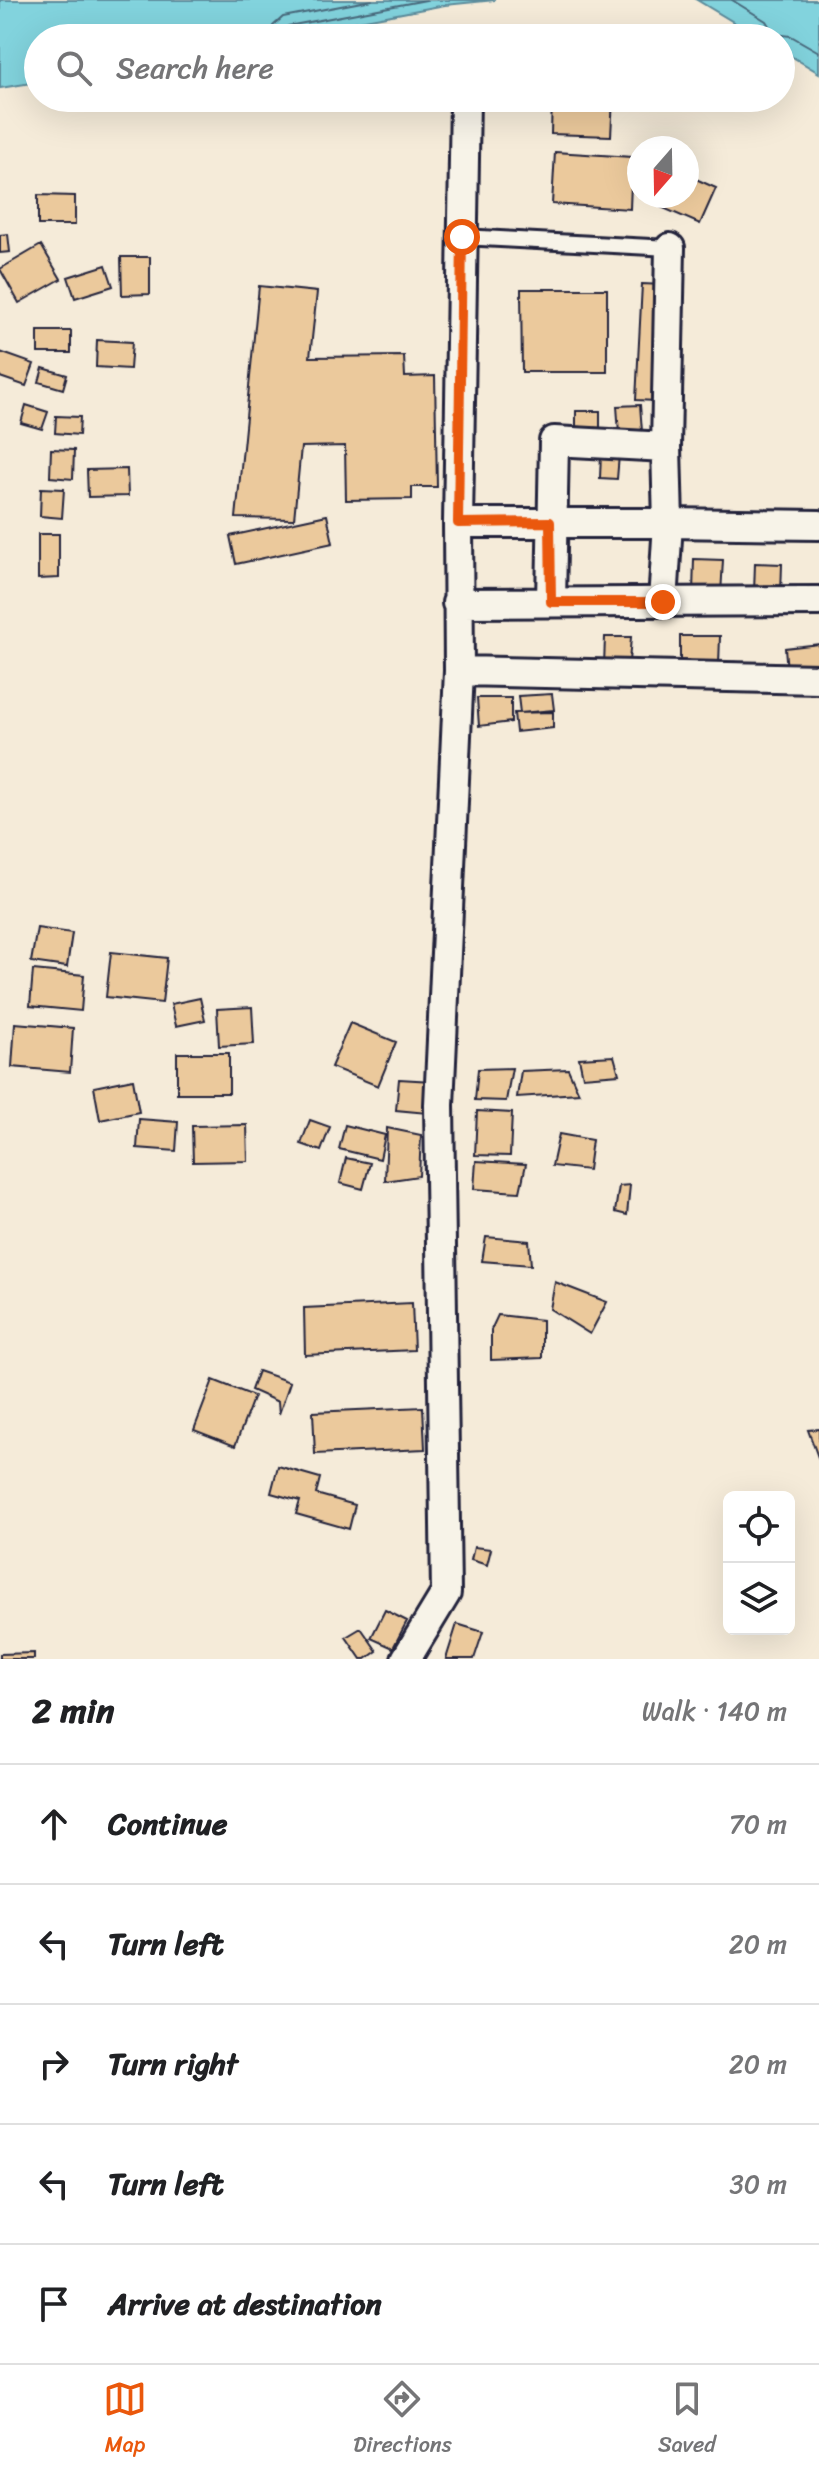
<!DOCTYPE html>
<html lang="en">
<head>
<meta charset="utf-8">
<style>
  body { margin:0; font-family:Sriracha,sans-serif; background:#f2f2f2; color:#202124 }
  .controls { position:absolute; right:24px; bottom:24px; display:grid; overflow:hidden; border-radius:12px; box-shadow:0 8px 32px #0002 }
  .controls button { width:72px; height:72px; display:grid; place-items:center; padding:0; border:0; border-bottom:2px solid #e0e0e0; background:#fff; color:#202124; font:40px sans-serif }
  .compass { position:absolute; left:627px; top:136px; width:72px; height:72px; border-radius:50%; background:#fff; box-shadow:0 8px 32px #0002; rotate:200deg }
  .stop { position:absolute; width:24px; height:24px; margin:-18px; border:6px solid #ea580c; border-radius:50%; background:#fff }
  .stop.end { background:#ea580c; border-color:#fff; box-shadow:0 2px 8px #0008 }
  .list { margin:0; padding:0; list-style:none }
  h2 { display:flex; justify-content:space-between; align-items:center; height:104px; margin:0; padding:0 32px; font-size:34px }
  h2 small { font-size:26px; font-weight:400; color:#757577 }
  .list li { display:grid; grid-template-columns:52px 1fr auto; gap:24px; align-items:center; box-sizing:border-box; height:120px; padding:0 32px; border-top:2px solid #e0e0e0 }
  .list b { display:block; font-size:30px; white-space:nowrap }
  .list em { font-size:26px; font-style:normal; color:#757577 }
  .icon { flex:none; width:44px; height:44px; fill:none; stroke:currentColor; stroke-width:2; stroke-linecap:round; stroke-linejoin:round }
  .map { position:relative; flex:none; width:819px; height:1659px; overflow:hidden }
  .search { position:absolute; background:#fff; box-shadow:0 8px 32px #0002; left:24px; right:24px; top:24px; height:88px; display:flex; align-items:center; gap:20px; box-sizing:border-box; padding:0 28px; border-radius:44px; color:#757577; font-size:30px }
  .sheet { height:704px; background:#fff }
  nav { display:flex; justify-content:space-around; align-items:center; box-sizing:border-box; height:112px; border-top:2px solid #e0e0e0; background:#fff; font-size:22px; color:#757577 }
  nav a { display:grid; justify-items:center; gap:4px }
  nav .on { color:#ea580c }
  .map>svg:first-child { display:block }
  .water { fill:#82d3dd; stroke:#5c8c9c; stroke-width:2 }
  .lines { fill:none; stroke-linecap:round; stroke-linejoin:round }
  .shore { stroke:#48697c; stroke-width:2 }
  .building { fill:#ebc99c; stroke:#22223b; stroke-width:2 }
  .lane-casing { stroke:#22223b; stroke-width:20 }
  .street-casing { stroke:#22223b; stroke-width:34 }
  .lane { stroke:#f7f3e8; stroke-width:14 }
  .street { stroke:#f7f3e8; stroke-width:28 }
  .route { stroke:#ea580c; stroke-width:10 }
</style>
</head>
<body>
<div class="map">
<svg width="819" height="1659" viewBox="0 0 819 1659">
  <rect width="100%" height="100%" fill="#f5ebd9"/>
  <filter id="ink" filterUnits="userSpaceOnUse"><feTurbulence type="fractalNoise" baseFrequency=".0125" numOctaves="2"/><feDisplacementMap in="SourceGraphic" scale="16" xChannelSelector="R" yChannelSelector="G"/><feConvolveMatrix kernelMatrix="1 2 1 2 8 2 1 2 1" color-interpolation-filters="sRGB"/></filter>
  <g filter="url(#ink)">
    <path class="water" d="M0,0h495l-50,5 -176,33h-231v44l-38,6z
      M697,0h122v73l-38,-23v-12h-21z"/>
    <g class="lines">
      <path class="shore" d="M732,0l34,21 8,13 17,2 28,16
        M270,38l3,-12 10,-9 89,-17
        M280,38l1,-7 7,-5 138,-26"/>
    </g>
    <path class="building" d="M552,98h61l-2,38 -60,-2z
      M555,152l77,5 -2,52 -78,-5z
      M687,175l29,13 -16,36 -39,-17 4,-11h22z
      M38,195l37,1v29h-37z
      M8,234l2,18 -10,1v-18z
      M41,245l20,34 -42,24 -19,-34z
      M121,257h29v37l-28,1z
      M106,265l7,21 -38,12 -7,-21z
      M642,284l21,1 -6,116 -21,-1z
      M259,286l58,6 -7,65 94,-1 1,21 30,-1 2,111h-25v12l-66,1 -1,-54 -44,1 -7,72 -58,-1z
      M521,289h86v83h-85z
      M38,331h33v22h-33z
      M97,340l35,2 -2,27 -34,-2z
      M0,352l34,12 -8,22 -26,-9z
      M43,368l24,7 -4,14 -24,-7z
      M26,405l22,7 -6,17 -21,-6z
      M640,405l2,26 -23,2 -2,-27z
      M576,411h24v21l-24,1z
      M56,416l24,1 -1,18 -24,-2z
      M51,449l23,1 -1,29 -23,-2z
      M601,454l18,1 -2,24 -17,-1z
      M127,469l1,27 -40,1 -1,-27z
      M41,488l23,1 -2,29 -22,-2z
      M327,515l6,28 -97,21 -6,-28z
      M38,534h21v44l-21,1z
      M694,559l29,1 -2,34 -28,-1z
      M755,563l27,1 -1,30 -27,-1z
      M680,636h40l-1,29 -39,-1z
      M605,637h26l-2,25 -25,4z
      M819,644v23l-32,3 -2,-22z
      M552,694l2,16 -34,3 -2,-17z
      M477,698h34v24l-32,4z
      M553,712v16l-37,4 -2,-19z
      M37,928l35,5 -5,34 -36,-5z
      M111,952l56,6 -5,45 -56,-6z
      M33,970l51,5 -3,36 -51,-5z
      M200,998l5,22 -29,6 -5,-22z
      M252,1007l2,37 -35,2 -2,-37z
      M15,1023l58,5 -3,44 -58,-5z
      M350,1023l46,19 -18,44 -47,-19z
      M177,1053h52v40h-52z
      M614,1056l5,18 -36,3 -4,-19z
      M512,1068l-6,33 -31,-1 3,-31z
      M568,1069l11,24 -62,4 4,-26z
      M133,1079l6,33 -39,8 -6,-33z
      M399,1079l33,2 -5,32 -31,-3z
      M477,1111l35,2 -2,43 -35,-1z
      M139,1119l39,3 -2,29 -39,-3z
      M310,1120l20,7 -9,24 -20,-7z
      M247,1125l1,36 -55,1 -1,-36z
      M345,1125l40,10 -5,24 -41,-10z
      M387,1128l34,7 -2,41 -34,5z
      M559,1134l33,6 -4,30 -36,-4z
      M346,1158l24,5 -7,26 -23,-6z
      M476,1161l50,3 -6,28 -46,-3z
      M630,1185l-3,30 -12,-3 4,-26z
      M486,1237l43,4 2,24 -49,-4z
      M555,1282l52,20 -17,32 -40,-25z
      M412,1303l2,47 -109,5 -1,-47z
      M498,1315l44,5v38l-51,2v-30z
      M258,1371l32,11 -11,32 -1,-12 -27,-12z
      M213,1380l41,16 -19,50 -41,-16z
      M423,1407l2,42 -110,5 -2,-42z
      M819,1429v31l-11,-30z
      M278,1466l42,12 -4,16 39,11 -6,24 -53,-15 4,-13 -29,-8z
      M474,1547l17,2 -4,16 -16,-5z
      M385,1610l22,11 -14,27 -22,-10z
      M457,1624l26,8 -9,27h-28z
      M361,1628l16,23 -11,8h-5l-15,-22z
      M34,1653v6h-34v-5z"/>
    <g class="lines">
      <g class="lane-casing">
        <path id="lane" d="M462,237l208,11"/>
      </g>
      <g class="street-casing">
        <path id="street" d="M670,248l-4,199 2,76 151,2
          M458,523h210l-5,79
          M551,602l3,-161 112,6
          M457,603l362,-2
          M459,671l360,8
          M406,1659l40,-66 -7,-488 20,-434 -1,-148 7,-425"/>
      </g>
      <use href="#lane" class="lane"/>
      <use href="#street" class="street"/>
    </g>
  </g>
  <g class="lines" filter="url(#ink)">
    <path class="route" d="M462,237l-4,286 92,-1 1,80h112"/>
  </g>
</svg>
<div class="controls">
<button><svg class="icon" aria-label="locate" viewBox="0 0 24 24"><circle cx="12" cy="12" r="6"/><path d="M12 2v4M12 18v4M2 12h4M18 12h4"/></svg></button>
<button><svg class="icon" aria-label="layers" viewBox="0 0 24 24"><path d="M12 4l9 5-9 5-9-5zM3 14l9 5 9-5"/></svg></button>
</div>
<svg class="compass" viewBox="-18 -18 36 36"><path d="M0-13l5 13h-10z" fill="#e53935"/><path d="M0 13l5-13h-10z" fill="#757577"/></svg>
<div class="stop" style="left:462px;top:237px"></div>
<div class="stop end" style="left:663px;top:602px"></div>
<div class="search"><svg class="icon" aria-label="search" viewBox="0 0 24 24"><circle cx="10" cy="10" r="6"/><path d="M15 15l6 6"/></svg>Search here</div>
</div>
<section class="sheet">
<h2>2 min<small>Walk · 140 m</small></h2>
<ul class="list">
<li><svg class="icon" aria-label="ahead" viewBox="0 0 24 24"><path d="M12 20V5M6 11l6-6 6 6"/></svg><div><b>Continue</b></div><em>70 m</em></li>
<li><svg class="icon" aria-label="left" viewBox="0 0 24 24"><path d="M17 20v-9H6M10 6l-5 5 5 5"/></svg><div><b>Turn left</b></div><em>20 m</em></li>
<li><svg class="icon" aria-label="right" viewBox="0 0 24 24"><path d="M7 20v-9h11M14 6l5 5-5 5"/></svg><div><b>Turn right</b></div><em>20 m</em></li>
<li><svg class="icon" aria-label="left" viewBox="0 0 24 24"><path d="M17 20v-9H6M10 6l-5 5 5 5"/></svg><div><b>Turn left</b></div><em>30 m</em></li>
<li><svg class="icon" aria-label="arrive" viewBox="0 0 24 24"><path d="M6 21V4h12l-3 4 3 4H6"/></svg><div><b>Arrive at destination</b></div></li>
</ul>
</section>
<nav>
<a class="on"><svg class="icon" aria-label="map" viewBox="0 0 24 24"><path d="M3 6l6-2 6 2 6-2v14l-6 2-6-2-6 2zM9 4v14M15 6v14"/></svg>Map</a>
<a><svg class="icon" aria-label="directions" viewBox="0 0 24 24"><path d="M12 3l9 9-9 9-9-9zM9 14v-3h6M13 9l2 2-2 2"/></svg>Directions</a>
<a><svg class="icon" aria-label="saved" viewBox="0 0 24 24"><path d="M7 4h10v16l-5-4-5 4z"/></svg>Saved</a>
</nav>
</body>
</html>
